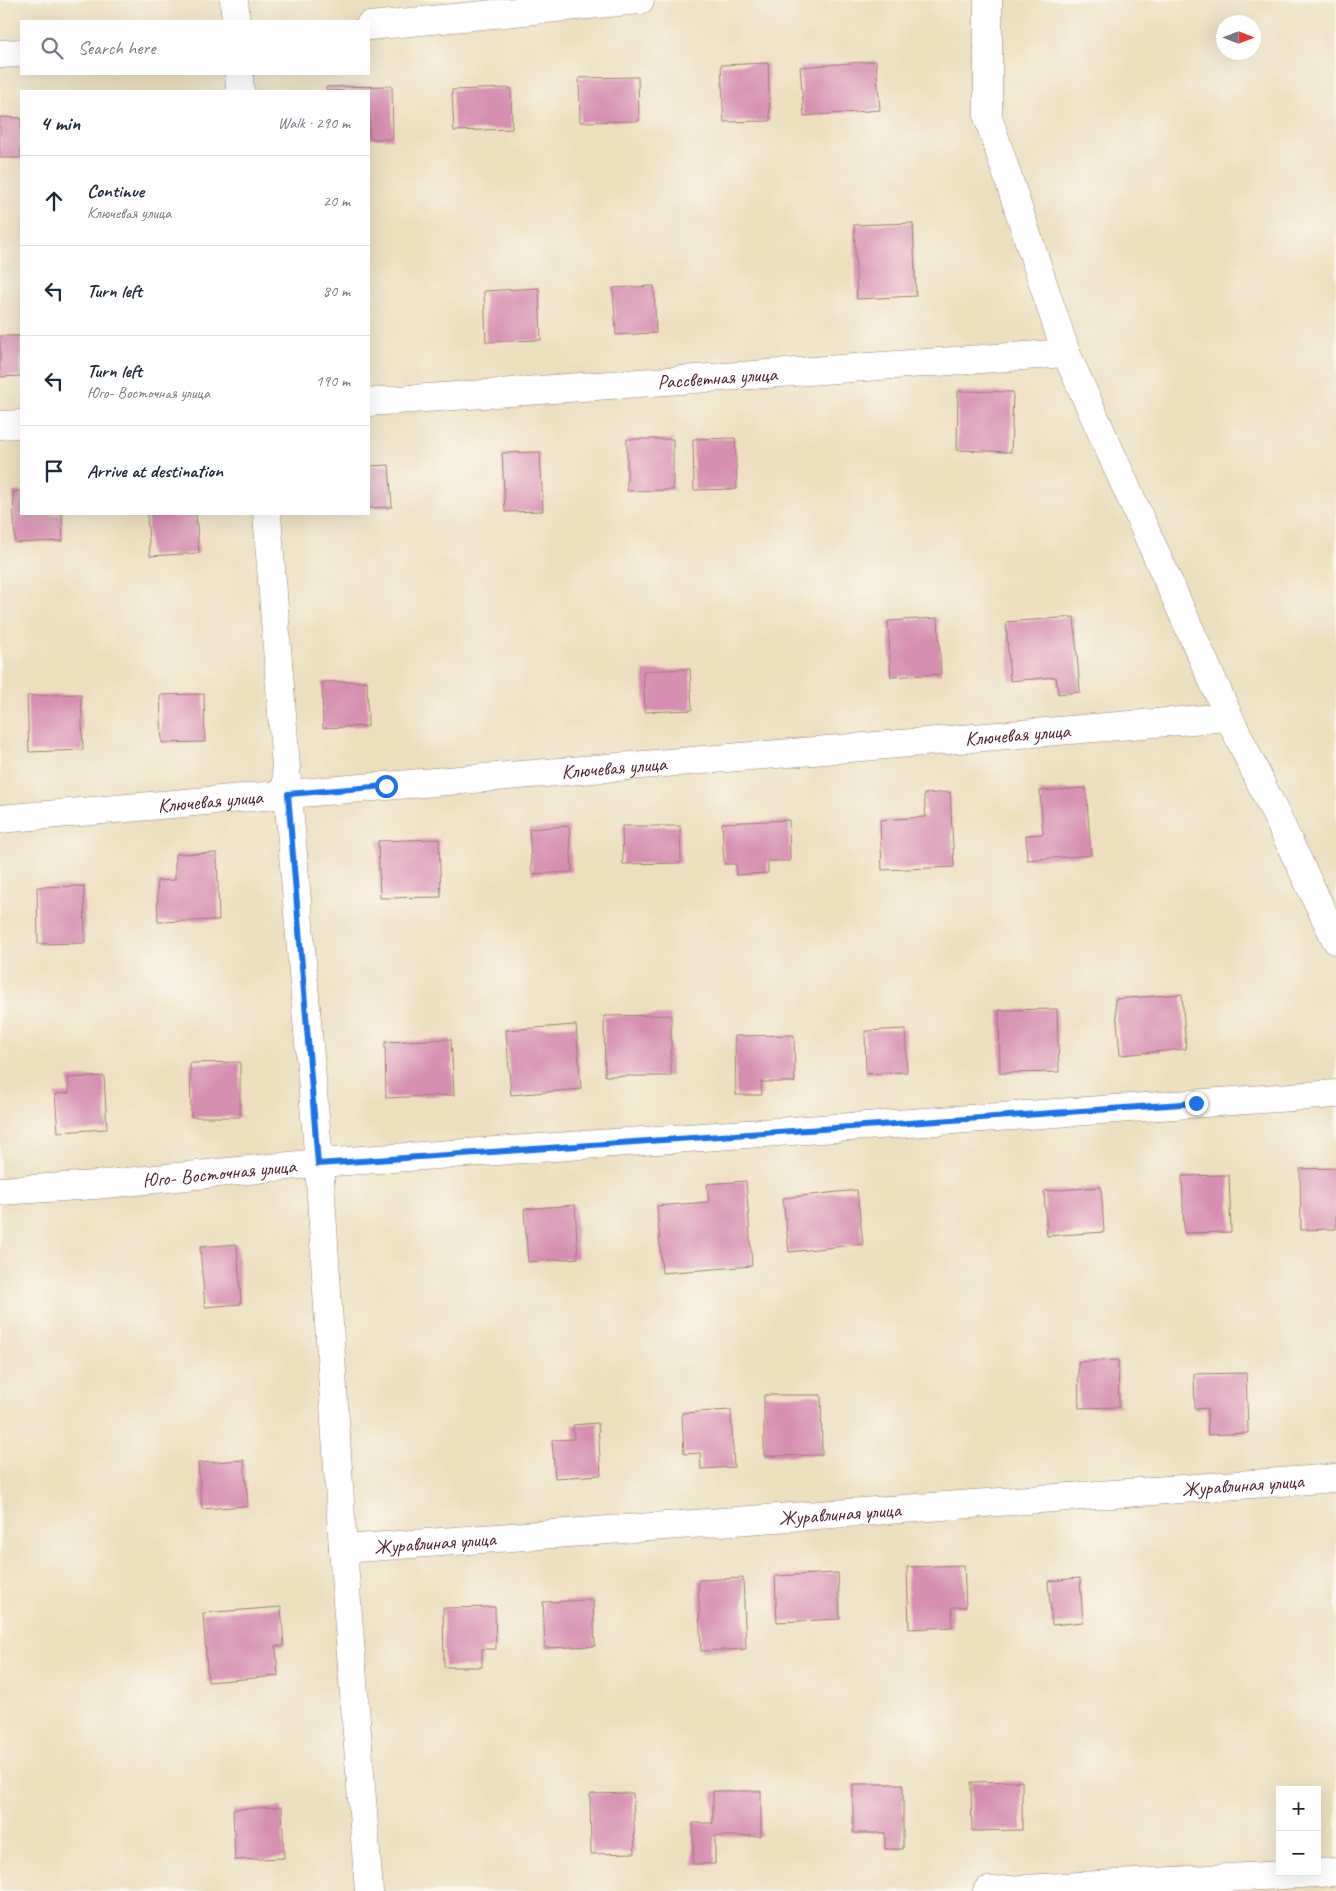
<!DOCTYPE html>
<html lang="en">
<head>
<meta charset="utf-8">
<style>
  body { margin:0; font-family:Caveat,sans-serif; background:#f2f2f3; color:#1f2937 }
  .controls { position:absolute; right:15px; bottom:15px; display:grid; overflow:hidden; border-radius:0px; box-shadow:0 5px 20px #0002 }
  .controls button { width:45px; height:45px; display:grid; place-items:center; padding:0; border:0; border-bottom:1px solid #e0e1e3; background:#fff; color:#1f2937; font:25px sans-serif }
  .compass { position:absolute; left:1216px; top:15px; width:45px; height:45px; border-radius:50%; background:#fff; box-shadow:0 5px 20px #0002; rotate:90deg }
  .stop { position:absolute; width:15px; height:15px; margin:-11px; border:4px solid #1a73e8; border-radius:50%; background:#fff }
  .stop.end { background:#1a73e8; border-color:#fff; box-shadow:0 1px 5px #0008 }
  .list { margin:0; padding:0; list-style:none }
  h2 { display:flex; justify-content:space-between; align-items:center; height:65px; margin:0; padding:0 20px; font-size:21px }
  h2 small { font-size:16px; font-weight:400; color:#747a83 }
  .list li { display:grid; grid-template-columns:32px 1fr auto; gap:15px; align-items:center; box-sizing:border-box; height:90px; padding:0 20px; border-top:1px solid #e0e1e3 }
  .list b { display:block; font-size:19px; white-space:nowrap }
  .list p { margin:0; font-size:16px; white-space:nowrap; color:#747a83 }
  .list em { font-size:16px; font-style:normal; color:#747a83 }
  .icon { flex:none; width:28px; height:28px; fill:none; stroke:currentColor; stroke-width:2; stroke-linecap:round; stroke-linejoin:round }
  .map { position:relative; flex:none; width:1336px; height:1891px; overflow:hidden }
  .search { position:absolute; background:#fff; box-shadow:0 5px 20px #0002; left:20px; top:20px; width:350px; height:55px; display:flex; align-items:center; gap:12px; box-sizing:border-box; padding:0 18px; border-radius:0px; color:#747a83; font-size:19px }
  .panel { position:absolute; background:#fff; box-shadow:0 5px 20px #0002; left:20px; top:90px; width:350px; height:425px; border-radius:0px }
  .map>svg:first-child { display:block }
  .building { fill:#d68eb1 }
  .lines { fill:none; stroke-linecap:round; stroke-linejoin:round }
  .street-casing { stroke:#9b7f74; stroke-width:29 }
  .street { stroke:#fff; stroke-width:28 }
  .route { stroke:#1a73e8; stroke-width:6 }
  .labels { text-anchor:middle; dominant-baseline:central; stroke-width:4; stroke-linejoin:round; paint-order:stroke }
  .street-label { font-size:20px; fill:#4a1f2b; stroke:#fbf7ec }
</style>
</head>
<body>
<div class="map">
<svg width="1336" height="1891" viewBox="0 0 1336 1891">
  <rect width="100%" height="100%" fill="#fbf7ec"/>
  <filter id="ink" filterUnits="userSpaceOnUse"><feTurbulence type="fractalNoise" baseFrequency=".02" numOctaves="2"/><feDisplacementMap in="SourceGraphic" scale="10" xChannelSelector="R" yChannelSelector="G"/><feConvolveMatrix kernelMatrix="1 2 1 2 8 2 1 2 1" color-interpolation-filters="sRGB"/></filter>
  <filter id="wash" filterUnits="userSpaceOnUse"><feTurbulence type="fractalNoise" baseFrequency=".0096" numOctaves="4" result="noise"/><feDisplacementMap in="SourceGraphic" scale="20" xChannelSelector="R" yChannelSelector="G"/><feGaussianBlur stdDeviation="1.12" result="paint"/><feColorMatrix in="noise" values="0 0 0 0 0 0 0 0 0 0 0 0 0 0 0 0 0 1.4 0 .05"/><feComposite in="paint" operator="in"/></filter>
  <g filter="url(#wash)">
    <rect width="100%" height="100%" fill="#ecdfbd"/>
    <g id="blocks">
      <path class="building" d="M876,61l4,49 -76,6 -4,-49z
        M768,63l2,58 -46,1 -3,-57z
        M638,77l1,44 -59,1 -1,-44z
        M392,86l1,53h-24v-48h-43v-4z
        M511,88l1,41 -58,2 -2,-41z
        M0,117l21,1v40h-21z
        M913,223l3,73 -59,3 -3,-74z
        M654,286l2,47 -40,2 -3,-47z
        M539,288l2,52 -55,2 -2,-51z
        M0,336h21v40l-21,1z
        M958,391l55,1 -2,60 -54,-2z
        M735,438l2,51 -43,1 -1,-51z
        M627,439h46v51l-46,1z
        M540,452l3,59 -38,1 -3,-59z
        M389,465l3,42 -23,1v-42z
        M21,491v23h41l1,27 -48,2 -2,-51z
        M147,514h49l3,39 -49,3z
        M1074,617l6,75 -22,2 -2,-17 -46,4 -4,-59z
        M938,618l3,56 -50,3 -3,-56z
        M690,669l2,41 -47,2 -2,-41z
        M367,681l1,45 -45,2 -1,-46z
        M81,694l2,56 -54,2 -2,-56z
        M204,694l1,48 -43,1 -2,-48z
        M1086,788l5,67 -64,5 -1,-25 17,-1 -3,-43z
        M950,792l4,75 -72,3 -2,-50 46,-3 -2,-23z
        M789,820l1,41h-22v12l-32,2v-11h-12l-2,-41z
        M569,826l3,46 -40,2 -3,-45z
        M622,826h58l1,37 -58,1z
        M439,839l2,58 -61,1 -2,-57z
        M217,853l2,67 -61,2 -1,-41 18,-1v-26z
        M84,886l1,57 -47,1 -1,-57z
        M1182,994l4,55 -66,6 -5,-56z
        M1057,1009l2,63 -59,1 -1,-63z
        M671,1015v61h-66l-1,-60z
        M576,1025l5,64 -70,6 -5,-65z
        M905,1029l2,43 -41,2 -1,-43z
        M794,1035l1,47h-34l1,13h-26l-1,-59z
        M451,1039l3,56 -68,3 -1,-56z
        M240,1062v55h-49l-1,-54z
        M104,1076l3,53 -49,3 -3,-38 14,-1 -1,-15z
        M1336,1168v61l-35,1 -1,-61z
        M1229,1175l2,57 -47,1 -2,-57z
        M746,1181l6,85 -90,7 -5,-67 52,-4 -2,-18z
        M1101,1187l3,45 -57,4 -3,-45z
        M857,1190l6,54 -74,8 -6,-54z
        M575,1205l3,53 -50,4 -4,-53z
        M237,1244l4,60 -36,3 -5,-60z
        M1118,1360l1,47 -40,1 -1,-46z
        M1246,1373l2,60 -40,2 -1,-27 -12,1 -1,-35z
        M764,1395h57l1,60 -58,1z
        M731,1410l3,57 -33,2 -1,-16 -16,1 -2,-41z
        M598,1423l3,52 -46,3 -3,-38 22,-1 -1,-14z
        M244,1460l4,46 -46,3 -4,-46z
        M964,1565l2,42h-14v20l-43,2 -2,-62z
        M838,1573l2,46 -63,3 -2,-46z
        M743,1578l3,71 -45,2 -3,-71z
        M1080,1578l3,44 -31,3 -4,-44z
        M593,1600l2,46 -50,2 -2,-46z
        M281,1607l3,39h-8l2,30 -70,6 -5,-69z
        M495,1607l1,42h-14v18h-38l-1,-59z
        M1022,1781v49l-50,1 -1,-49z
        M853,1784h50v65h-18v-16h-32z
        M713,1791h48v45h-46v28h-22v-41h20z
        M633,1793l2,60 -44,1 -1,-60z
        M282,1807l2,51 -49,2 -2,-51z"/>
    </g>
  </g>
  <g filter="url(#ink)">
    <use href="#blocks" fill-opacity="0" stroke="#9b7f74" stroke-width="1"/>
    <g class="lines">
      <g class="street-casing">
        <g id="street">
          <path d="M234,0l2,21"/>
          <path d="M988,0v117l78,236 163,364 107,223"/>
          <path d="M369,26l271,-26"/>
          <path d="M0,54l21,-1"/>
          <path d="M239,74l1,17"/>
          <path id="s1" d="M369,402l697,-49"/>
          <path d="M0,425l21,-1"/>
          <path d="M267,514l21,280 31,369 24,386 26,342"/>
          <path id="s2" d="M0,819l288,-25 941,-77"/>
          <path id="s3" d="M0,1191l95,-6 224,-22 1017,-69"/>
          <path id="s4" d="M343,1549l993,-71"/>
          <path d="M987,1891l349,-19"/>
        </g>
      </g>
      <use href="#street" class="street"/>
    </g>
  </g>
  <g class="lines" filter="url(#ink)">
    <path class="route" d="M386,786l-98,8 30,370 878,-61"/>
  </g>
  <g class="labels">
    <g class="street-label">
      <text stroke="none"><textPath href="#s1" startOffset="349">Рассветная улица</textPath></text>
      <text stroke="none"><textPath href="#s2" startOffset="1021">Ключевая улица</textPath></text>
      <text stroke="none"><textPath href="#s2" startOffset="616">Ключевая улица</textPath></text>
      <text stroke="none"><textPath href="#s2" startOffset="211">Ключевая улица</textPath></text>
      <text stroke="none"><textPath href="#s3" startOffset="220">Юго- Восточная улица</textPath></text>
      <text stroke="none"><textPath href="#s4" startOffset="902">Журавлиная улица</textPath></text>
      <text stroke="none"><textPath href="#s4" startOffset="498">Журавлиная улица</textPath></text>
      <text stroke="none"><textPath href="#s4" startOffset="92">Журавлиная улица</textPath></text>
    </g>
  </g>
</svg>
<div class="controls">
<button>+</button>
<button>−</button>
</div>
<svg class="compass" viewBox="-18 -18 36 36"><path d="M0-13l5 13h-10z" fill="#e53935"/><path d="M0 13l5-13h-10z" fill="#747a83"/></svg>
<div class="stop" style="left:386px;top:786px"></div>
<div class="stop end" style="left:1196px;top:1103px"></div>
<div class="search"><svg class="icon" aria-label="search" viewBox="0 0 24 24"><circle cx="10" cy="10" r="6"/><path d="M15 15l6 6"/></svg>Search here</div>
<section class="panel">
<h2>4 min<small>Walk · 290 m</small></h2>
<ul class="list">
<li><svg class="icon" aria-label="ahead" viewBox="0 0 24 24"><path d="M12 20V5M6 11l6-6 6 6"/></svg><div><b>Continue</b><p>Ключевая улица</p></div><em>20 m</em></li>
<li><svg class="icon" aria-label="left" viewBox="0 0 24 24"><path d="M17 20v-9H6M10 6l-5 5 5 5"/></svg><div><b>Turn left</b></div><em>80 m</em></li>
<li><svg class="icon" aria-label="left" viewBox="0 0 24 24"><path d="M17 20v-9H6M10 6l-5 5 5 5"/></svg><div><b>Turn left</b><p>Юго- Восточная улица</p></div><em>190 m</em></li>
<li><svg class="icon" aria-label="arrive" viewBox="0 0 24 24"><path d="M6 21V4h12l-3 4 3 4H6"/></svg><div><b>Arrive at destination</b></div></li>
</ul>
</section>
</div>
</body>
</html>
